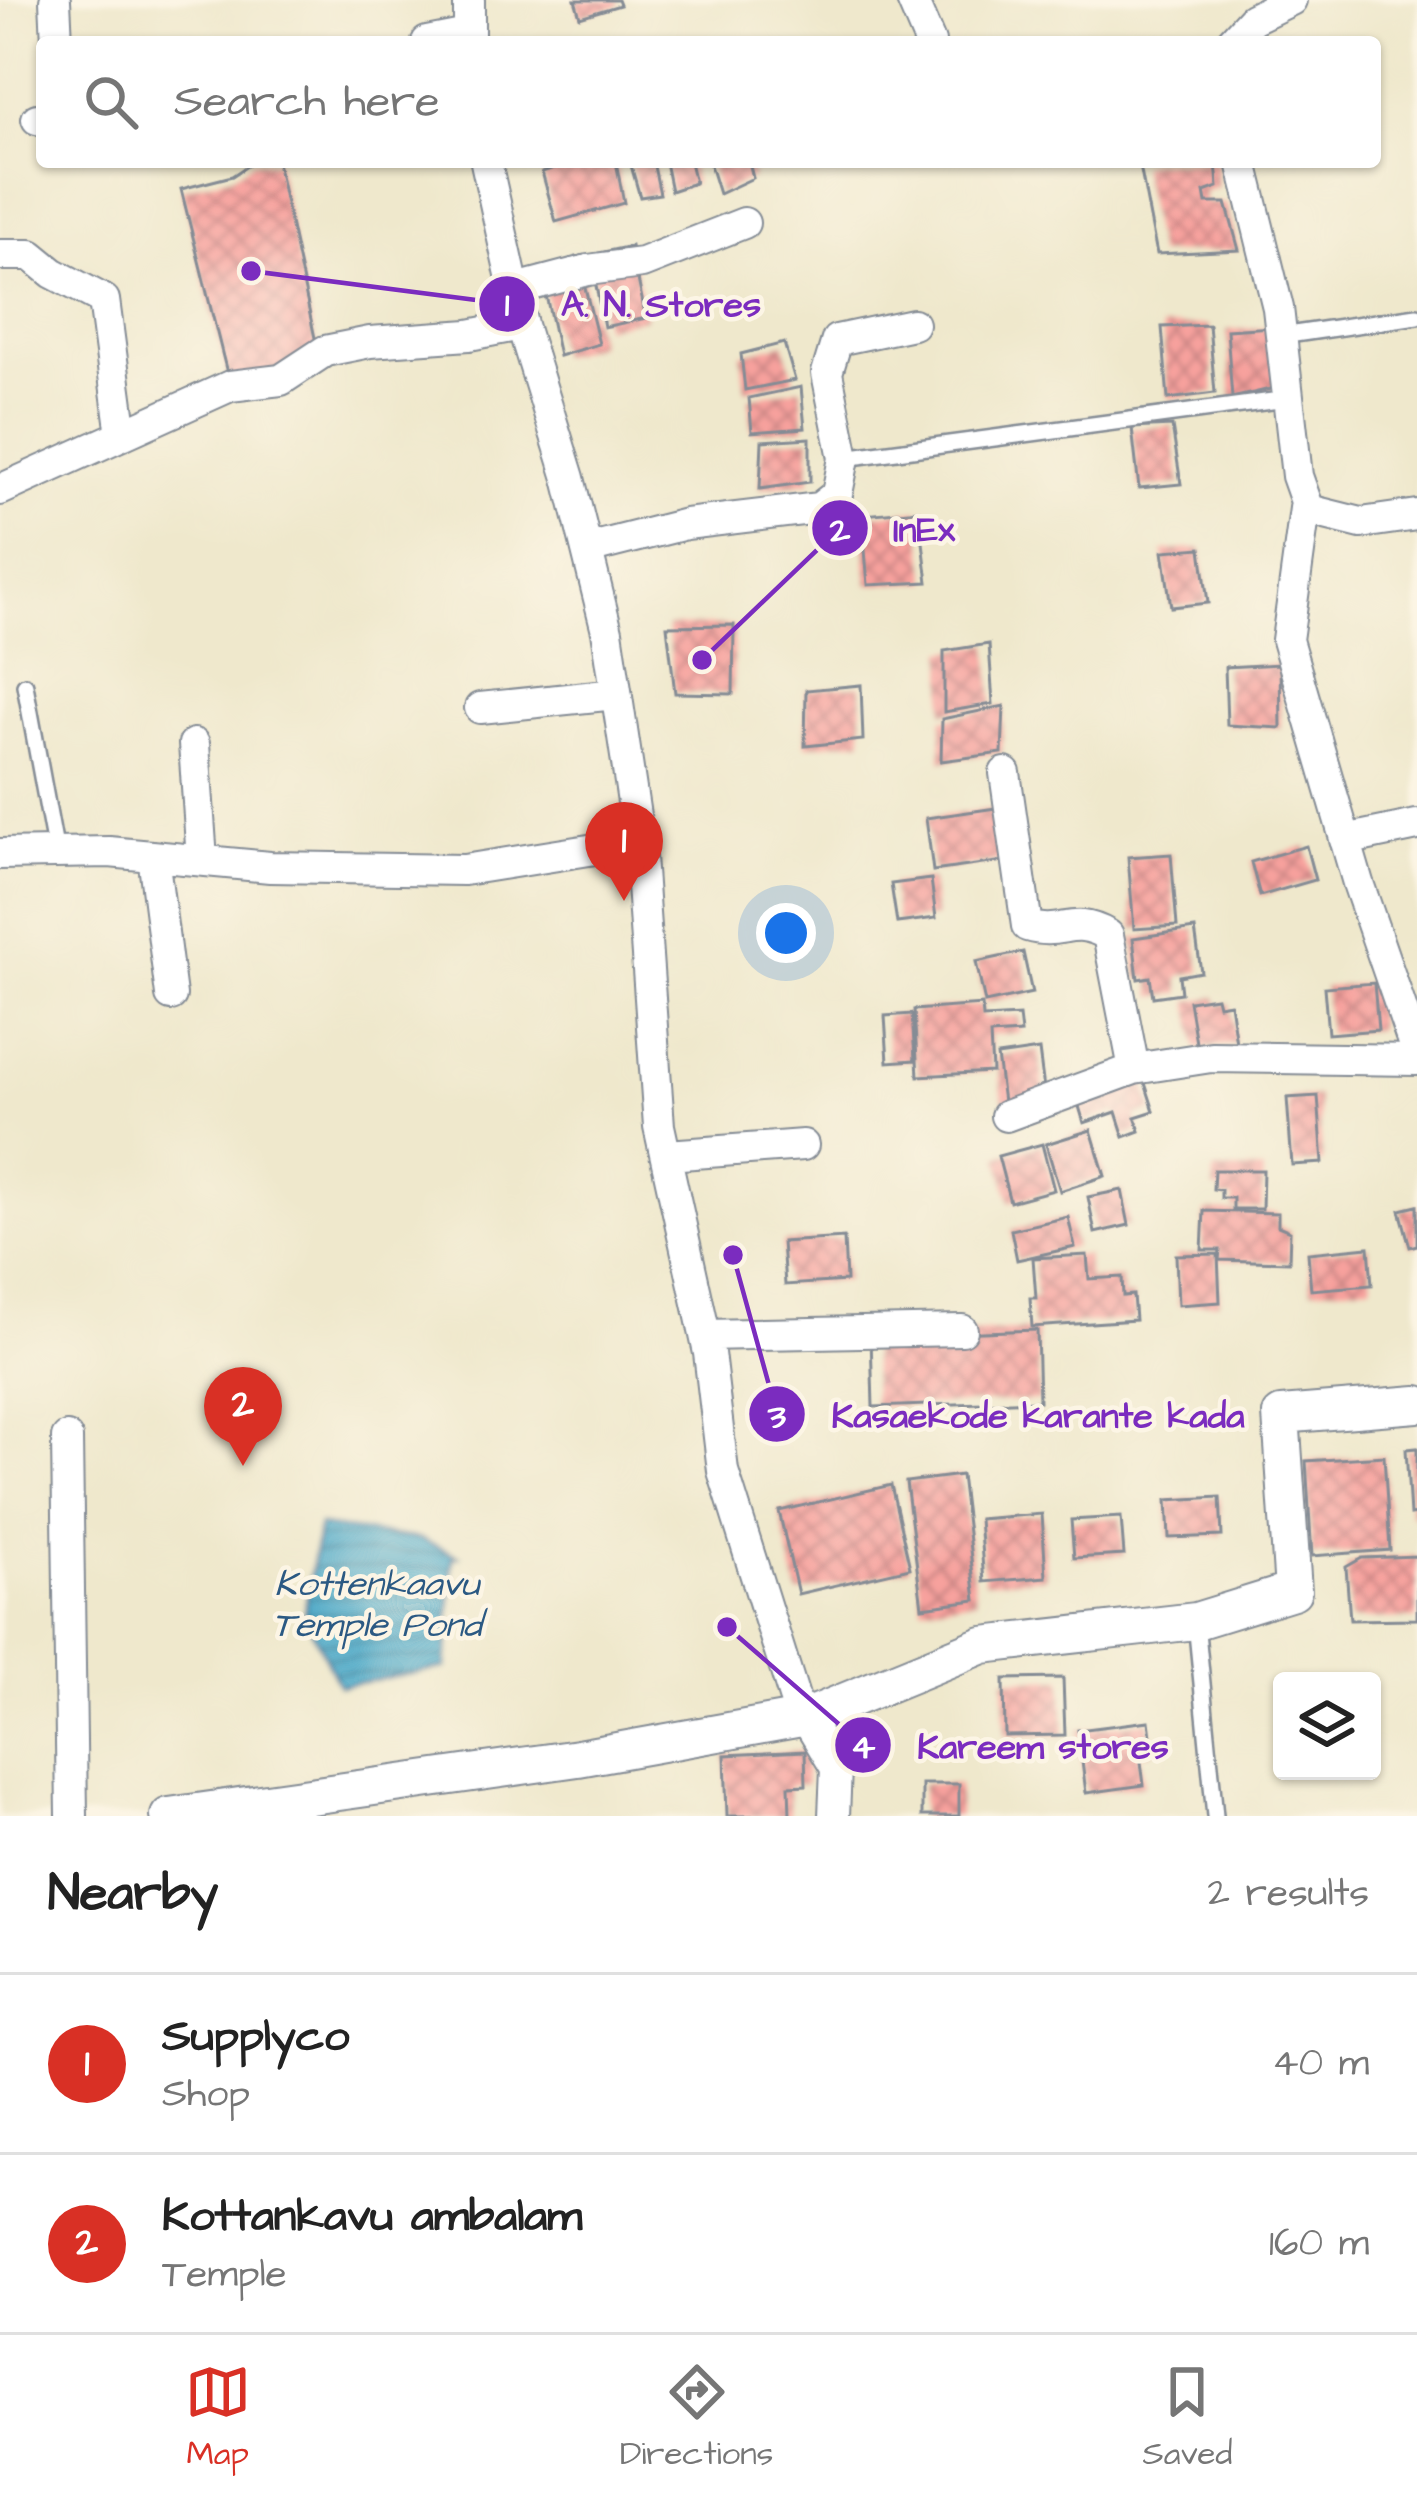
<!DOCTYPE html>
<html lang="en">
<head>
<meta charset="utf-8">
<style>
  body { margin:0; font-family:"Architects Daughter",sans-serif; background:#f2f2f2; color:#222 }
  .controls { position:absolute; right:36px; bottom:36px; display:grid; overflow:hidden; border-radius:12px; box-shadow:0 3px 9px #0004 }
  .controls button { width:108px; height:108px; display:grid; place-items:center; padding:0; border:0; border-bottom:3px solid #e0e0e0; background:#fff; color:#222; font:60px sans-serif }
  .you { position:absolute; left:786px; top:933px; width:42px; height:42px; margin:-30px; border:9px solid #fff; border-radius:50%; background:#1a73e8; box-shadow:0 0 0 18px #1a73e833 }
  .badge { display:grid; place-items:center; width:78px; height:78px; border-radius:50%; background:#d93025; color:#fff; font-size:39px; font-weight:700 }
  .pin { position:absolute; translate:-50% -99px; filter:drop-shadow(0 3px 6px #0008) }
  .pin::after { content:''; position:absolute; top:63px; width:42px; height:36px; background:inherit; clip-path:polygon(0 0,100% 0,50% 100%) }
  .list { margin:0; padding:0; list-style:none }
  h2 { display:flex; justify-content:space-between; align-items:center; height:156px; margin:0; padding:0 48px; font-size:51px }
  h2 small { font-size:39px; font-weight:400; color:#767676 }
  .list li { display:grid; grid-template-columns:78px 1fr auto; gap:36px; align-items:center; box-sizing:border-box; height:180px; padding:0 48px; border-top:3px solid #e0e0e0 }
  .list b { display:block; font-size:45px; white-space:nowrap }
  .list p { margin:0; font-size:39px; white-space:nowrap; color:#767676 }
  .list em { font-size:39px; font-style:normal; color:#767676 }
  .icon { flex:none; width:66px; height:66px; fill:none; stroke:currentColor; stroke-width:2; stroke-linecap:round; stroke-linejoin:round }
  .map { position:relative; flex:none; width:1417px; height:1816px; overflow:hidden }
  .search { position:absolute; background:#fff; box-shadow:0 3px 9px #0004; left:36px; right:36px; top:36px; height:132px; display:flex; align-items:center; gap:30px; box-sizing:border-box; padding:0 42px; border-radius:12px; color:#767676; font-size:45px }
  .sheet { height:516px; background:#fff }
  nav { display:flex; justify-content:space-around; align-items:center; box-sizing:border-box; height:168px; border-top:3px solid #e0e0e0; background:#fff; font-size:33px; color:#767676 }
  nav a { display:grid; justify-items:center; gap:6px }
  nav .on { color:#d93025 }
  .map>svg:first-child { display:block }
  .water { fill:url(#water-rules); stroke:#326b92; stroke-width:3 }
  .building { fill:url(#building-cross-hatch) }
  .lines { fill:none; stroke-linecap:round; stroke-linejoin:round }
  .service-casing { stroke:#858c95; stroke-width:20 }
  .minor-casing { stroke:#858c95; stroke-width:34 }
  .tertiary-casing { stroke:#858c95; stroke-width:40 }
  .service { stroke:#fff; stroke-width:15 }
  .minor { stroke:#fff; stroke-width:30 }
  .tertiary { stroke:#fff; stroke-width:36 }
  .labels { text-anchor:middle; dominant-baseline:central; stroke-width:9; stroke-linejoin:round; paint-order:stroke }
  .water-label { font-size:36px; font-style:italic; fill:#2b5983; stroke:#fcf5e5 }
  .leader { fill:none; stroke:#7b2cbf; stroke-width:4.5 }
  .callout-dot { fill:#7b2cbf; stroke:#fcf5e5; stroke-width:4.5 }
  .mark-label { font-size:36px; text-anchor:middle; font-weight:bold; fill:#fff }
  .callout-label { font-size:36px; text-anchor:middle; font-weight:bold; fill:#7b2cbf; stroke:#fcf5e5; stroke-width:9; stroke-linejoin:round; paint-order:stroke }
</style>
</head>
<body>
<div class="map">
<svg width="1417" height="1816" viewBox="0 0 1417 1816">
  <defs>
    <pattern id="water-rules" width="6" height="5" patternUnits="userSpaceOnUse" patternTransform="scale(3)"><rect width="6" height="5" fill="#48a7c7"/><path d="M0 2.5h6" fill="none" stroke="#3b88a5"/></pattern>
    <pattern id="building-cross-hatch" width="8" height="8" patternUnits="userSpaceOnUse" patternTransform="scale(3)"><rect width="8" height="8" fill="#f7a19d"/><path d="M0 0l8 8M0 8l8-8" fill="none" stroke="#c78483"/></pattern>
  </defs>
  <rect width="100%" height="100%" fill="#fcf5e5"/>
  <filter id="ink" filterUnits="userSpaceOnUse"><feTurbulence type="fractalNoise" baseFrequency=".00833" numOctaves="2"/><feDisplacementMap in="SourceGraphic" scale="24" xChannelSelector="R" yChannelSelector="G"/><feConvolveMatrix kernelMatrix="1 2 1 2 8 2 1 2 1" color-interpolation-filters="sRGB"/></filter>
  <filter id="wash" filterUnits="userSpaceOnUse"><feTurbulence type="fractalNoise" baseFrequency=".004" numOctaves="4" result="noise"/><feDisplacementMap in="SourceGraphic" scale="48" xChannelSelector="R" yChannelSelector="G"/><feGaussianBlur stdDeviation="2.7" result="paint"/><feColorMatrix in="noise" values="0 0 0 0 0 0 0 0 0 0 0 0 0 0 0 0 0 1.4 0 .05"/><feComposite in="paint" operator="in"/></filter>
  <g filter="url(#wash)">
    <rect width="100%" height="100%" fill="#efe8cc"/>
    <path class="water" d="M319,1526l102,13 37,17 -5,1 -7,111 -107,18 -35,-72z"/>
    <g id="blocks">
      <path class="building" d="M575,0h43l2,5 -40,12z
        M253,162h24l41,190 -39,23 -51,2 -47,-188 51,-13z
        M572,162h44l8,41 -68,19 -14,-50z
        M630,162h23l7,32 -20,3z
        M665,162h25l5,21 -24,8z
        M709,162h40l4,16 -34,16z
        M1151,162h65l2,25 -14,5 2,11h20l13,47 -82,4 -17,-88z
        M631,246l15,72 -42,9 -14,-72z
        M578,260l21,84 -40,12 -19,-89z
        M1209,325l6,68 -47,6 -6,-72z
        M1272,327l7,60 -47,11 -5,-68z
        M784,343l11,37 -50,10 -4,-36z
        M801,387l4,41 -53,4 -3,-34z
        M1172,426l9,58 -42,4 -7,-60z
        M810,438v44l-50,7 2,-48z
        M919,510l9,72 -60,3 -6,-70z
        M1201,548l7,55 -37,4 -8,-56z
        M734,625l-1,69 -58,-1 -8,-67z
        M989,644l4,60 -49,8v-61z
        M1280,664l1,64 -54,-3 -2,-58z
        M861,685l2,55 -58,6 1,-56z
        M1004,706l-2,47 -61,8 1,-42z
        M996,808l8,53 -71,10 -7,-53z
        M1306,846l9,34 -55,16 -9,-34z
        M1171,854l6,72 -43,3 -6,-72z
        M931,879l5,39 -39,5 -6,-39z
        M1195,929l6,43 -22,4 2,17 -28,4 -3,-20 -12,2 -5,-41z
        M1023,952l9,41 -47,10 -9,-41z
        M1374,983l4,47 -50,4 -4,-47z
        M1216,997l2,8 12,-2 6,40 -39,6 -8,-48z
        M982,1005l1,13 36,-2 2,17 -31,2 2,37 -74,4 -4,-66z
        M912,1014l3,46 -27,2 -3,-46z
        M1039,1050l6,47 -42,5 -6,-46z
        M1144,1080l10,31 -19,6 5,14 -16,6 -8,-25 -32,11 -6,-20z
        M1318,1096l5,67 -31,2 -5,-67z
        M1091,1130l14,46 -45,15 -14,-47z
        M1042,1144l12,46 -44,12 -12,-46z
        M1214,1170h49l-1,39h-29v-11h-12v-8l-8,-1z
        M1122,1190l7,35 -34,8 -7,-36z
        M1417,1206v39l-7,2 -10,-37z
        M1204,1211l74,2v13l12,5 -1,31 -70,-2 1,-10h-18z
        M1068,1217l7,30 -58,13 -6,-30z
        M844,1238l2,43 -61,4 -3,-43z
        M1369,1247l3,38 -61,5 -3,-37z
        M1218,1254l2,48 -42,3 -2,-50z
        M1087,1255l2,24 33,-2 1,19 10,-1 2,25 -103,7 -2,-29h6l-3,-40z
        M1037,1330l2,71 -166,6 -2,-71z
        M1417,1448v66l-7,1 -4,-66z
        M1384,1456l6,94 -78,6 -6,-95z
        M961,1475l15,125 -54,7 -16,-125z
        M891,1485l19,83 -112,26 -19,-83z
        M1220,1497l2,39 -53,2 -2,-38z
        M1042,1514l4,63 -62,5 -5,-63z
        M1121,1517l3,38 -50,3 -3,-38z
        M1417,1556v63l-67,1 -4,-53 16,-9z
        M1063,1678l2,57 -60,1 -1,-57z
        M1149,1721l4,31 -13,2 4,31 -58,8 -8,-63z
        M805,1751l1,34 -17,1 1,30h-63l-2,-61z
        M922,1784h37v32h-37z"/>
    </g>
  </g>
  <g filter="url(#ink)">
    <use href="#blocks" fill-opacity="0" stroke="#858c95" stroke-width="3"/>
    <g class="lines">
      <g class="service-casing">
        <path id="service" d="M1281,336l136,-20
          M844,458l443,-59
          M25,685l31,168
          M1196,1622l19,194"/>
      </g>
      <g class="minor-casing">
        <path id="minor" d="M55,0l2,42
          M469,0v42
          M912,0l18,42
          M427,42l41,-8
          M1231,42l21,-23 39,-19
          M37,119l5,1
          M486,162l36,163 47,153 38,153 32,211 20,284 50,227 14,118 72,229 41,68 -2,48
          M1242,162l36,146 19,168 12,34 52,13 56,-8
          M0,255h31l22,18 51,27 18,135
          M516,289l72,-19 54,-7 102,-40
          M0,490l230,-104 51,-6 44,-29 45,-9 99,-7 53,-10
          M1306,501l-19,139 71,243 59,171
          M587,549l99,-25 133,-16 18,-14 7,-36 -17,-85 10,-33 76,-16
          M480,708l136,-14
          M194,744l8,116
          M1005,773l22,153c37,11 44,-12 81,9l26,134
          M1345,840l72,-15
          M0,854l109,-2 161,15 194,3 175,-28
          M153,856l18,139
          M1006,1116l128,-47 77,-12 206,3
          M667,1155l136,-10
          M705,1335l257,-5
          M67,1438l5,378"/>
      </g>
      <g class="tertiary-casing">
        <path id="tertiary" d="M169,1816l409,-58 229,-41 176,-72 213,-24 97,-30 -12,-176 136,-11"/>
      </g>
      <use href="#service" class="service"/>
      <use href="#minor" class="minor"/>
      <use href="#tertiary" class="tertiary"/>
    </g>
  </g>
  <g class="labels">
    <g class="water-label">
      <text x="377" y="1584">Kottenkaavu<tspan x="377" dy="41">Temple Pond</tspan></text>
    </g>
  </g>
  <path class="leader" d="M251 271L507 304M702 660L840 528M733 1255L777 1414M727 1627L863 1745"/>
  <g class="callout-dot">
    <circle cx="251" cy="271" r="12"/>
    <circle cx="702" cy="660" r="12"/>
    <circle cx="733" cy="1255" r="12"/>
    <circle cx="727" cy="1627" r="12"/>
    <circle cx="507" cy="304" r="30"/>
    <circle cx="840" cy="528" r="30"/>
    <circle cx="777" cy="1414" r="30"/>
    <circle cx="863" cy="1745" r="30"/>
  </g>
  <g class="mark-label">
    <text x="507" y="316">1</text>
    <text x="840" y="541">2</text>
    <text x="777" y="1427">3</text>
    <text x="863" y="1758">4</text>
  </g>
  <g class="callout-label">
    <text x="661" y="316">A. N. Stores</text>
    <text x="924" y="541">InEx</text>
    <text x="1038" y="1427">Kasaekode karante kada</text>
    <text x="1043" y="1758">Kareem stores</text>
  </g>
</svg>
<div class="controls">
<button><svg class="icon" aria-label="layers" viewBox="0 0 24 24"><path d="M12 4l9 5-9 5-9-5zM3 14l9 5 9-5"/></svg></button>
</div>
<div class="you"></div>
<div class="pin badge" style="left:624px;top:901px">1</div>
<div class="pin badge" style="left:243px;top:1466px">2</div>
<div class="search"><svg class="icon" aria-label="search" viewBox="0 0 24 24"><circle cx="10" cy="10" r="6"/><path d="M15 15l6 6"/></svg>Search here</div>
</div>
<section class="sheet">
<h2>Nearby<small>2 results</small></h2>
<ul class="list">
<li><span class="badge">1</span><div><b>Supplyco</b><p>Shop</p></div><em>40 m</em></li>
<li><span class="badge">2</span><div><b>Kottankavu ambalam</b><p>Temple</p></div><em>160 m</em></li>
</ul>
</section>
<nav>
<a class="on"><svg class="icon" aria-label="map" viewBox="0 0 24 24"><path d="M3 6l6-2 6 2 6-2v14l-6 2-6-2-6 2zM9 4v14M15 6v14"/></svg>Map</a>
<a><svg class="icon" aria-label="directions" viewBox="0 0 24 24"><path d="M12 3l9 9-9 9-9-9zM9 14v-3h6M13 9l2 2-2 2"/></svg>Directions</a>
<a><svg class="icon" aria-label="saved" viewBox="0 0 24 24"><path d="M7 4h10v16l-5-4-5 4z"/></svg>Saved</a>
</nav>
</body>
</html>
